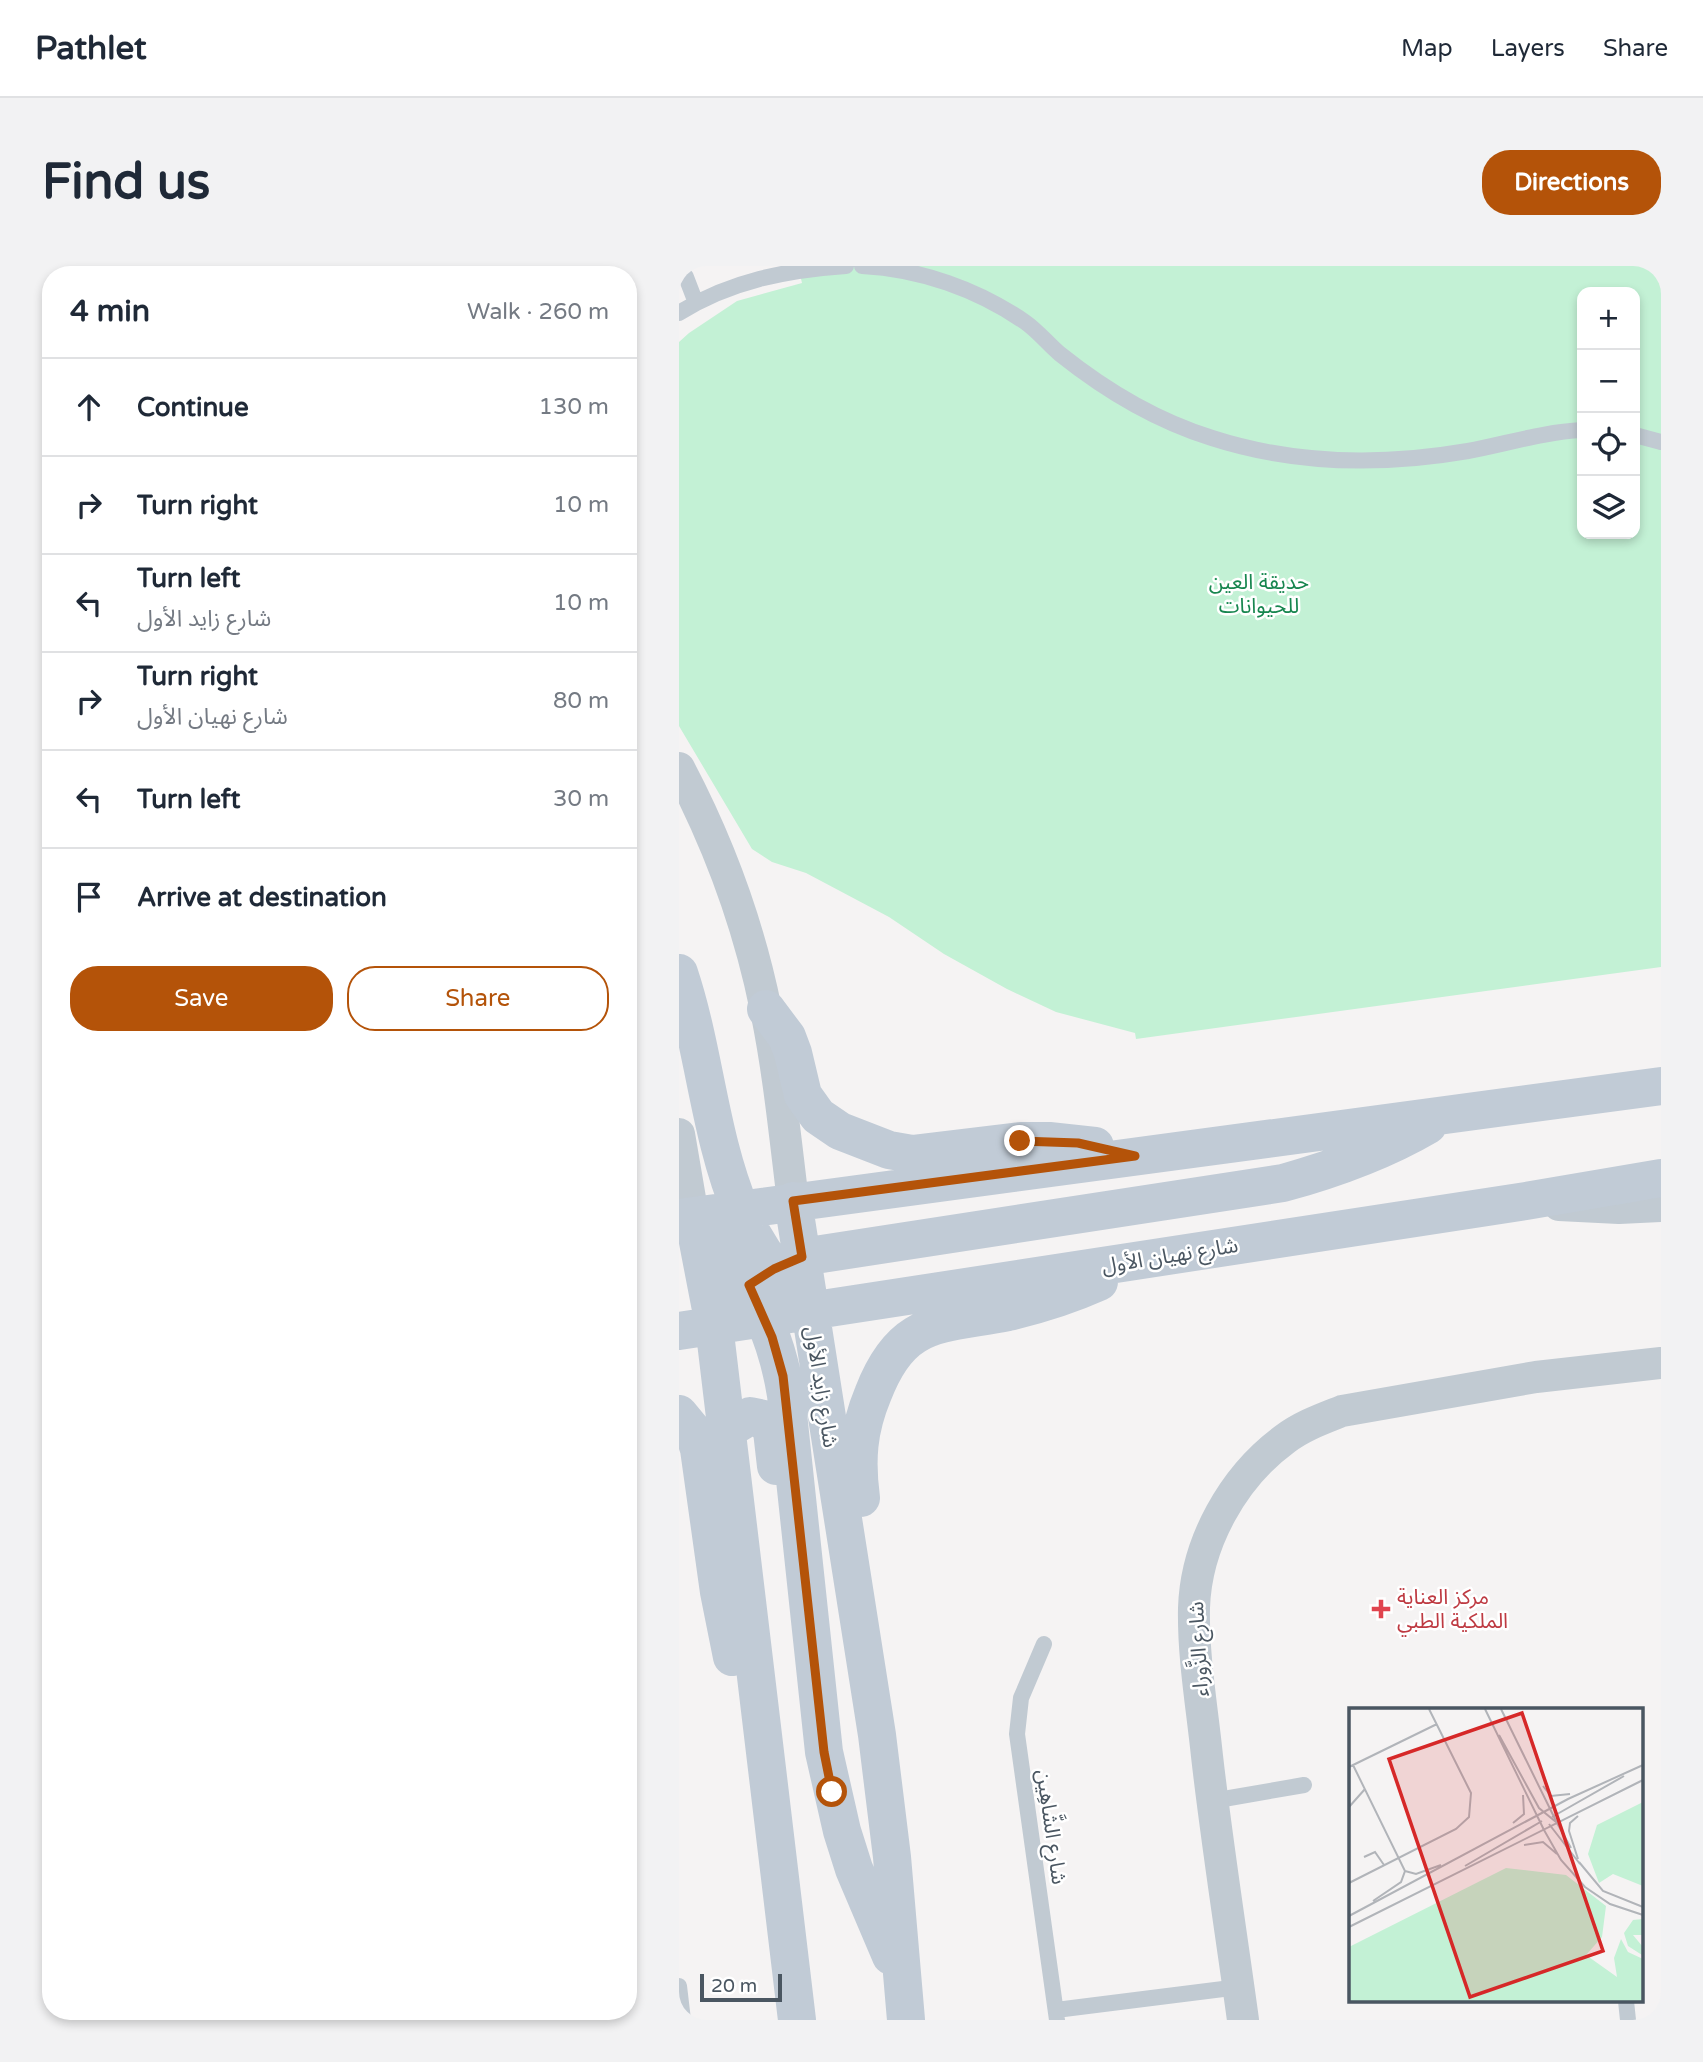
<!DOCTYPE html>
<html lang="en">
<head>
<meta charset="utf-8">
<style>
  body { margin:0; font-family:"Varela Round","Noto Sans Arabic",sans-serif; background:#f2f2f3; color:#1f2937 }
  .controls { position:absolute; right:21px; top:21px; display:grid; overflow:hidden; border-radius:14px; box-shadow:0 4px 10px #0003 }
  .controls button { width:63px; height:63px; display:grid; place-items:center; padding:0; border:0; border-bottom:2px solid #e0e1e3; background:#fff; color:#1f2937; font:35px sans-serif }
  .scale { position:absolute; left:21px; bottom:18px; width:82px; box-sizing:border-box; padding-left:7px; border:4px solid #4a5661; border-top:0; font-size:19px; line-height:24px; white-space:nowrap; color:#4a5661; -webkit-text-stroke:5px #fff; paint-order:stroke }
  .stop { position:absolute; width:21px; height:21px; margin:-16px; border:5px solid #b45309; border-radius:50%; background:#fff }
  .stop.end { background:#b45309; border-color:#fff; box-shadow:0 2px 7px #0008 }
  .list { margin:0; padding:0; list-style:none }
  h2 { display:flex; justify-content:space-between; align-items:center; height:91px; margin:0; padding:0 28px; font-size:30px }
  h2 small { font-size:23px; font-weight:400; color:#747a83 }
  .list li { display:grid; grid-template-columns:46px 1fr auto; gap:21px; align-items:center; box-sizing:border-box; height:98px; padding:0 28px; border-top:2px solid #e0e1e3 }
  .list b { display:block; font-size:26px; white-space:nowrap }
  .list p { margin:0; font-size:23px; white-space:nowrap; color:#747a83 }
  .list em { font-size:23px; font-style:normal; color:#747a83 }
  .actions { display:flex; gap:14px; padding:21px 28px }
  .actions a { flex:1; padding:16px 0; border:2px solid #b45309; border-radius:28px; text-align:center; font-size:24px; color:#b45309 }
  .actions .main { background:#b45309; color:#fff }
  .icon { flex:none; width:38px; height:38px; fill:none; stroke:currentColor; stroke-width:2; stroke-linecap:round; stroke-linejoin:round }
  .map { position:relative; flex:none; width:982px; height:1754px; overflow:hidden; border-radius:28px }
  header { display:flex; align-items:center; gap:42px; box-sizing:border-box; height:98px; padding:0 35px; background:#fff; border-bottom:2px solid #e0e1e3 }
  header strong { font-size:33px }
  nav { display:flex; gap:38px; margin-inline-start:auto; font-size:24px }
  .intro { display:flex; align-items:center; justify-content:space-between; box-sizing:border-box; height:168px; padding:0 42px }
  h1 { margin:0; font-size:49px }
  .button { padding:18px 32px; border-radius:28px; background:#b45309; color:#fff; font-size:24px; font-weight:700 }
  main { display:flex; gap:42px; padding:0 42px }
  aside { flex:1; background:#fff; border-radius:28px; box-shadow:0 4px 10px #0003 }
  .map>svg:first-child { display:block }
  .green { fill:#c3f1d5; fill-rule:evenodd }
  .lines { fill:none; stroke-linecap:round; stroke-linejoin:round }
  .service { stroke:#c1cad2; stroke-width:16 }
  .minor { stroke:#c1cad2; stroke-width:32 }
  .secondary { stroke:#c1cbd6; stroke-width:38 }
  .route { stroke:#b45309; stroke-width:9 }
  .health-dot { fill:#e0444e; stroke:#fff; stroke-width:2.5 }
  .labels { text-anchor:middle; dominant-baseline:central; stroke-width:5; stroke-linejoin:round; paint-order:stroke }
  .park-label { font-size:21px; fill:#17864f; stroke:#fff }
  .street-label { font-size:21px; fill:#4a5661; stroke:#fff }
  .health-label { font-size:21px; fill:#be3a42; stroke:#fff; text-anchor:start }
  .inset-road { fill:none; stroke:#b1b4b9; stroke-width:2 }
  .view { fill:#d62828; fill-opacity:0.15; stroke:#d62828; stroke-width:3.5 }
  .inset-edge { fill:none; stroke:#4a5661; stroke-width:3.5 }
</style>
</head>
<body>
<header>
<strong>Pathlet</strong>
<nav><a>Map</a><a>Layers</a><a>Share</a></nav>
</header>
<div class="intro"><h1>Find us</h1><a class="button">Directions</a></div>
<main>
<aside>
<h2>4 min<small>Walk · 260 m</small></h2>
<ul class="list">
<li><svg class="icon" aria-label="ahead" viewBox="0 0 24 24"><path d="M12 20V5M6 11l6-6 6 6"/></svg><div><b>Continue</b></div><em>130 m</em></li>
<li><svg class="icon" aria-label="right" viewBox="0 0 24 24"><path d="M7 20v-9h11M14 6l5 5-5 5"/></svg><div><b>Turn right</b></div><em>10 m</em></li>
<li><svg class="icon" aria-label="left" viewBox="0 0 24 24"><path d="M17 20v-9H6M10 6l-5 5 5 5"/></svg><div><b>Turn left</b><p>شارع زايد الأول</p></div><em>10 m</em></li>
<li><svg class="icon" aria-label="right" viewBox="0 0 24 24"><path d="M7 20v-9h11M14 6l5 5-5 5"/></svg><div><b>Turn right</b><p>شارع نهيان الأول</p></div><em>80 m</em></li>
<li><svg class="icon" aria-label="left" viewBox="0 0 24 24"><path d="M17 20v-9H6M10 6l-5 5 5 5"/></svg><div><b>Turn left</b></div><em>30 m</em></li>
<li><svg class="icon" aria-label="arrive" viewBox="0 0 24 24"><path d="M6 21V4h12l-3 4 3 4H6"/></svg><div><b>Arrive at destination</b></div></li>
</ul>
<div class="actions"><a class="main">Save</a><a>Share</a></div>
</aside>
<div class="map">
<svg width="982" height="1754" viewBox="0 0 982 1754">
  <rect width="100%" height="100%" fill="#f5f3f3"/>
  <path class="green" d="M119,0h863v701l-525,72 -1,-6 -79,-21 -49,-23 -63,-35 -55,-37 -83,-44 -34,-11 -20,-13 -73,-123v-384l10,-9 48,-32 65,-18zM903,26h53v242h-53z"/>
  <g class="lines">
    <path class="service" d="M183,0c58,3 115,23 163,56 13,9 23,22 35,32 45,36 97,67 152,84 84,27 169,28 256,13 38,-7 75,-19 114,-21
      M0,2l7,9 10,26
      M0,47c51,-32 108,-43 167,-47
      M956,169l26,7
      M365,1378l-23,54 -4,36 40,286
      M533,1535l92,-16
      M0,1720l4,34
      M947,1735l2,19
      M377,1744l183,-23"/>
    <path class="minor" d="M0,502c40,76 70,158 87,242 13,63 19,127 27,191
      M0,868l14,82
      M880,939l60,3 42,-2
      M564,1754c-12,-88 -26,-176 -36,-264 -5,-49 -14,-99 -13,-148 2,-65 39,-131 91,-169 17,-13 37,-20 57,-28l194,-34 125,-14"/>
    <path class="secondary" d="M0,707c26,78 30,162 62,238 12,28 29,53 48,76
      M87,743l21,28 6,16 10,42 15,21 22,15 49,19 23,4 108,-13h29l46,5
      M114,935l84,534 15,122 14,163
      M14,950l21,109 83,695
      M15,951c50,50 81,108 92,178l38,357 18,79 12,38 37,87
      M0,952l982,-132
      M50,1037l32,-27 41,-19 481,-74c51,-14 99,-31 145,-58
      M0,1065l847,-130 135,-23
      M0,1148l14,17 6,18 20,143 13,65
      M48,1164l23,-14 14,3 8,12 4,35
      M182,1232c-5,-38 -3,-68 12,-104 29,-76 65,-68 135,-82 31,-7 62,-17 91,-30"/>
  </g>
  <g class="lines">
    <path class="route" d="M153,1526l-8,-40 -41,-376 -11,-39 -23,-52 25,-16 28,-12 -9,-56 342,-45 -57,-13 -58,-2"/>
  </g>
  <path class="health-dot" d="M698.5 1332.5h7v7h7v7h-7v7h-7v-7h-7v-7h7z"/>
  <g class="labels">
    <g class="park-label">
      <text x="580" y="316">حديقة العين<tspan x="580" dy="24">للحيوانات</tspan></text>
    </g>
    <g class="street-label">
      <text transform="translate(491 990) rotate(-9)">شارع نهيان الأول</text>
      <text transform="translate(142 1121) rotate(81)">شارع زايد الأول</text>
      <text transform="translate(520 1383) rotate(-93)">شارع الزَّوراء</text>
      <text transform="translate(372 1561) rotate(82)">شارع الشَّاهِين</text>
    </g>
    <g class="health-label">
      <text x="718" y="1331">مركز العناية<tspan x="718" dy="24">الملكية الطبي</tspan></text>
    </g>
  </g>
  <g transform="translate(670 1442)">
    <rect width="294" height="294" fill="#f5f3f3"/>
    <path d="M294,94v84l-30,-12 -14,9 -11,-29 9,-29zM157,160l60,7 40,31 -4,31 -16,18 31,22 -3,-19 7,-19 7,13 15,7v42h-294v-54zM294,211v16h-10l10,12 -1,8 -14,-9 -4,-13 9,-13z" fill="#c3f1d5"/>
    <path class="inset-road" d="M136,1l59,121M152,1l56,114M150,27l40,73 17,14M4,57l52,106 -4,11 -28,19M0,59l88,-43M194,78l8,10 19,-2M0,99l16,-18M203,109l72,-41M164,115l11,-9 -1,-19M208,115l14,25M200,116l31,40M195,122l17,30 24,27 25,17 33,11M175,137l19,-3 14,12M15,149l11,-5 9,13M229,151l-9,-28 1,-8 8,-7M230,154l24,29 40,16M116,158l77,-45M56,163l11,3 25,-9M0,175l107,-54 13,-12 2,-24 -42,-84M0,208l219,-117 75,-34M0,219l294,-147"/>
    <path class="view" d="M173,5l81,238 -133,46 -81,-238z"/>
    <rect width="294" height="294" class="inset-edge"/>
  </g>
</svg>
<div class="controls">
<button>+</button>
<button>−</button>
<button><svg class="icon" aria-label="locate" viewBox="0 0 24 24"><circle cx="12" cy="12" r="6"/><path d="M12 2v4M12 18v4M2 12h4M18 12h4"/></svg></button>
<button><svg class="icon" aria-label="layers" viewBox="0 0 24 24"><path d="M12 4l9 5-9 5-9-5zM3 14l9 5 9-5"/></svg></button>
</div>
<div class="scale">20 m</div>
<div class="stop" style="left:153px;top:1526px"></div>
<div class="stop end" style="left:341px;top:875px"></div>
</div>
</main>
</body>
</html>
